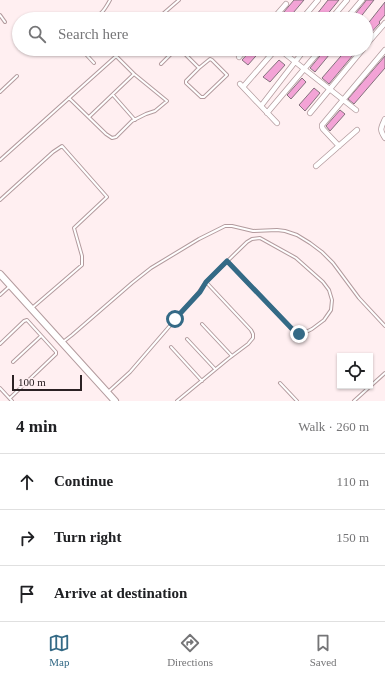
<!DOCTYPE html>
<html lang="en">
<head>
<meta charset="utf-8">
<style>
  body { margin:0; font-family:"Times New Roman",serif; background:#f2f2f2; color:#202124 }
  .controls { position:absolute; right:12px; bottom:12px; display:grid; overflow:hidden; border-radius:0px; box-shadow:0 1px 3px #0004 }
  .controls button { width:36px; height:36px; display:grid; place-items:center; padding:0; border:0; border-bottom:1px solid #e0e0e0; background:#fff; color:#202124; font:20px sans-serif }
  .scale { position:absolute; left:12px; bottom:10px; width:70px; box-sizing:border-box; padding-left:4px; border:2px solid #2b2123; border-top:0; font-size:11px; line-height:14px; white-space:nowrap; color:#2b2123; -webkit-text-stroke:3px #ffeff1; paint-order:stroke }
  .stop { position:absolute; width:12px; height:12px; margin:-9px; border:3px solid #346a86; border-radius:50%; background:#fff }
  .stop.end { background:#346a86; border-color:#fff; box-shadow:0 1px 4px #0008 }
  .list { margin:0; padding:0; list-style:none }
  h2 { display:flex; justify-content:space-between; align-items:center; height:52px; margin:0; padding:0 16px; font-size:17px }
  h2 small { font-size:13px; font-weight:400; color:#757577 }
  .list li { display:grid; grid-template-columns:26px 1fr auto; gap:12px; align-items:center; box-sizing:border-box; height:56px; padding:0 16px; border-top:1px solid #e0e0e0 }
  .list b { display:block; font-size:15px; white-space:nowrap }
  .list em { font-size:13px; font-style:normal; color:#757577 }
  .icon { flex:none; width:22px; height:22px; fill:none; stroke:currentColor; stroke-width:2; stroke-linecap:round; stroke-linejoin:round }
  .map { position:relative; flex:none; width:385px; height:401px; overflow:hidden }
  .search { position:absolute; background:#fff; box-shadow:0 1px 3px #0004; left:12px; right:12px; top:12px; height:44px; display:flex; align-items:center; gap:10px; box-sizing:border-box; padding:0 14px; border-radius:22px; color:#757577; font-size:15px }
  .sheet { height:220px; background:#fff }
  nav { display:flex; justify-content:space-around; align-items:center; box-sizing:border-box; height:56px; border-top:1px solid #e0e0e0; background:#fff; font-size:11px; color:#757577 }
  nav a { display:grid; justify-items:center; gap:2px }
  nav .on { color:#346a86 }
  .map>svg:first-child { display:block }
  .building { fill:#f3a3d6; stroke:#84717d }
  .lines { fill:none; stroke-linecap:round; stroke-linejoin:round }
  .service-casing { stroke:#b39b9e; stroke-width:4 }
  .minor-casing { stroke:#b39b9e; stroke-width:6 }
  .secondary-casing { stroke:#b39b9e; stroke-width:8 }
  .service { stroke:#fff; stroke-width:2 }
  .minor { stroke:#fff; stroke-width:4.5 }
  .secondary { stroke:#fff; stroke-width:6 }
  .route { stroke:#346a86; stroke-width:5 }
</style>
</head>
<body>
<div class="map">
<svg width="385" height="401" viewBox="0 0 385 401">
  <rect width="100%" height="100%" fill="#ffeff1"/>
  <path class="building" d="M294,0h10l-16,19h-10z
    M328,0h11l-13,16h1l-3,3h-11z
    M366,0h8l-15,19h-8l14,-17z
    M385,2v13l-6,7 1,1 -14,15v-12z
    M252,49h10l-14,16 -6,-5z
    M325,49h9l-19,23 -5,-4 14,-17z
    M347,49h11l-29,35 -7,-6z
    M385,56v12l-31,36 -6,-5z
    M279,60l6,5 -15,17 -7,-5z
    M302,78l4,4 -15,17 -4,-4z
    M314,88l6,5 -15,18 -6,-6z
    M340,110l5,4 -15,17 -4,-5z"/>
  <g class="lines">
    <g class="service-casing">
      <path id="service" d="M0,15l5,7
        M76,19c6,-3 10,-1 16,-2 9,0 14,-10 18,-17
        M157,19l22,-19
        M81,49l13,14
        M180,49l19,19
        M210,59l2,1 15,15 -23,22h-3l-15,-14v-2l13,-13z
        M161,64l15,-15
        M0,92l17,-16
        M113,95l22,25
        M69,98l37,36 6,4 4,-1 16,-16 14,-7 9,-3 12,-10 -33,-27 -18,-18
        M89,117l45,-43
        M0,160l124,-111
        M0,200l53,-48 9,-6 45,51 -33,31 8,28v9l-50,43
        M0,295l10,-9
        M202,324l30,32
        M187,339l28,30
        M63,342l9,-7 60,-52 19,-15 48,-29 26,-13h7l21,5 24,-1 8,1 12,4 13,8 12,9 11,11 26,35 26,28
        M0,344l24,-23 3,-1 29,32v2l-46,44
        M171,347l31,34
        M13,362l28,-26
        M280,383l17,18
        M0,388l12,13
        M108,392l22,-20 69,-80 7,-10 41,-40 5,-3 8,-1 36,20 27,24 6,8 3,10 -1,10 -7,10 -12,9 -10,5 -7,-2 -68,-71
        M177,401l51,-42 20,-15 5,-6v-4l-2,-4 -45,-48
        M354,401l31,-28"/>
    </g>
    <g class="minor-casing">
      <path id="minor" d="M273,19l13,-15
        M302,19l16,-19
        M331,19l16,-19
        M346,19l16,-19
        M366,45l19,-22
        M279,49l77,61
        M239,57l7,-8
        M240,84l37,39
        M243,87l33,-38
        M261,106l44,-57
        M267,113l54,-64
        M310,113l53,-64
        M385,119c-4,9 -6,10 0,19
        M339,146l-16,-17 -1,-2v-2l63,-75
        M316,166l41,-36"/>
    </g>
    <g class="secondary-casing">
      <path id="secondary" d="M0,274l115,127"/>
    </g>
    <use href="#service" class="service"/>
    <use href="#minor" class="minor"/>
    <use href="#secondary" class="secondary"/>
  </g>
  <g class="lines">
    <path class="route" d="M175,319l25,-27 6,-10 21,-21 68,71 4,2"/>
  </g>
</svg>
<div class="controls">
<button><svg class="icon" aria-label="locate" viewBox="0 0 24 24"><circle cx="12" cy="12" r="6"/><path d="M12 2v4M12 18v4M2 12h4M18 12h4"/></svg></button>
</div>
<div class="scale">100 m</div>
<div class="stop" style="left:175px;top:319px"></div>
<div class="stop end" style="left:299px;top:334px"></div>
<div class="search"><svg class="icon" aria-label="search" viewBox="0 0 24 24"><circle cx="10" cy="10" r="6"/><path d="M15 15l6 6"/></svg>Search here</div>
</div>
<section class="sheet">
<h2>4 min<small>Walk · 260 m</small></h2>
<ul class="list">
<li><svg class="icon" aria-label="ahead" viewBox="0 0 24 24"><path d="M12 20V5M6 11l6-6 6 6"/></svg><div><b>Continue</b></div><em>110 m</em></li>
<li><svg class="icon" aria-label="right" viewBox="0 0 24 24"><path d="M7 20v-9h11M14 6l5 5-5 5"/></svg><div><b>Turn right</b></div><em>150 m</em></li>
<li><svg class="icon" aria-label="arrive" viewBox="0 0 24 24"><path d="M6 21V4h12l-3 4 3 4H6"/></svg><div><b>Arrive at destination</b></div></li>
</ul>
</section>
<nav>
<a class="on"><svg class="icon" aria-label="map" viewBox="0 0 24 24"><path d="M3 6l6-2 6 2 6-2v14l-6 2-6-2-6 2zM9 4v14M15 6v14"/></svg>Map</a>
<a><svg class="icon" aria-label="directions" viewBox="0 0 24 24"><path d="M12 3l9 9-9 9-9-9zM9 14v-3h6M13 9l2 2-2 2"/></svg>Directions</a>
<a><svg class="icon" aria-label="saved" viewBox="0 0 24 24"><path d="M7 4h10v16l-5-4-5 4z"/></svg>Saved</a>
</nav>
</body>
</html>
